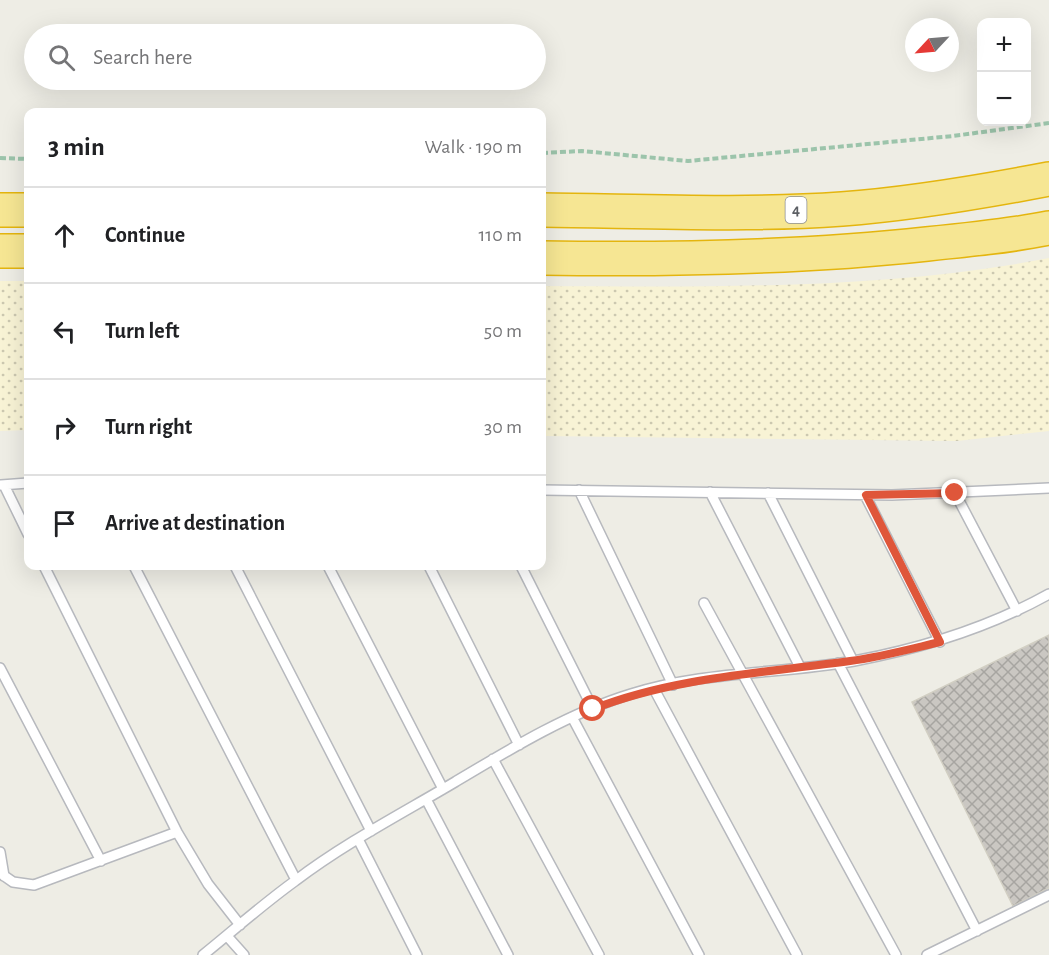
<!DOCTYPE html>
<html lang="en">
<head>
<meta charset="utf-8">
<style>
  body { margin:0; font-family:"Alegreya Sans",sans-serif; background:#f6f6f6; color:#202124 }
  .controls { position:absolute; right:18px; top:18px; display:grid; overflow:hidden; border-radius:12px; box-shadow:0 6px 24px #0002 }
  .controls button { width:54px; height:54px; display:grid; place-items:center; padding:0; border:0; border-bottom:2px solid #e0e0e0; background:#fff; color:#202124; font:30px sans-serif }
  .compass { position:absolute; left:905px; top:18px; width:54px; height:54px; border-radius:50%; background:#fff; box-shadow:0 6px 24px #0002; rotate:244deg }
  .stop { position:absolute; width:18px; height:18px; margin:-14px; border:4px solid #df563a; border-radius:50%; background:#fff }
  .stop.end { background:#df563a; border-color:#fff; box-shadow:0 2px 6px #0008 }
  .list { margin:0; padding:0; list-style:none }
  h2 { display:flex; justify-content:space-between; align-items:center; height:78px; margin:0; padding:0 24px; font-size:26px }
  h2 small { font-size:20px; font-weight:400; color:#757577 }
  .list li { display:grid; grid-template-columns:39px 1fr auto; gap:18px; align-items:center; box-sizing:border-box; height:96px; padding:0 24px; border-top:2px solid #e0e0e0 }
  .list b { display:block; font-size:22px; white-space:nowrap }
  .list em { font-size:20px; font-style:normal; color:#757577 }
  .icon { flex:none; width:33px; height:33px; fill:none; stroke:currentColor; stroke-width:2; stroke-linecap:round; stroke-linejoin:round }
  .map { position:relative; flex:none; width:1049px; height:955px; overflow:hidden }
  .search { position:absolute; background:#fff; box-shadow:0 6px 24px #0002; left:24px; top:24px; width:522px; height:66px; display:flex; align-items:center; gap:15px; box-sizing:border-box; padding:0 21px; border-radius:33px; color:#757577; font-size:22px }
  .panel { position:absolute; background:#fff; box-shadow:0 6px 24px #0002; left:24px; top:108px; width:522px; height:462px; border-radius:12px }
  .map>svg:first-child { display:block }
  .sand { fill:url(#sand-dots) }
  .building { fill:url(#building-cross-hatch); stroke:#d2cfc3; stroke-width:1.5 }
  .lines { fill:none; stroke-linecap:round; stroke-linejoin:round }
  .lane-casing { stroke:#b7b9be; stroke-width:12 }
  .highway-casing { stroke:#e4b50e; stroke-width:36 }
  .path { stroke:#9cc4ab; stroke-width:4; stroke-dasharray:6 3; stroke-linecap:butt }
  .lane { stroke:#fff; stroke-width:9 }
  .highway { stroke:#f6e693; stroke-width:33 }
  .route { stroke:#df563a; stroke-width:8 }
  .labels { text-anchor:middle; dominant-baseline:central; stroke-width:4.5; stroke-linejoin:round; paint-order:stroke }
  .shield { fill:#fff; stroke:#8d8f92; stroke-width:1.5 }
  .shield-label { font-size:16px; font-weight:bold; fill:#5c5f64 }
</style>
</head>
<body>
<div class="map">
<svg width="1049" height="955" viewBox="0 0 1049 955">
  <defs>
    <pattern id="sand-dots" width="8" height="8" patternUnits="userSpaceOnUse" patternTransform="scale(1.5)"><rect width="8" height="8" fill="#f8f3d5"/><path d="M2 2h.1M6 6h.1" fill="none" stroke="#ccc8b0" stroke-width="1.8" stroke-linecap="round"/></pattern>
    <pattern id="building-cross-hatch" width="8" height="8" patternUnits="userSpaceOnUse" patternTransform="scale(1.5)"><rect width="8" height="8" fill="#cac7c2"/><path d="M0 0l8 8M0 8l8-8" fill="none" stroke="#a7a5a1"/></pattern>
  </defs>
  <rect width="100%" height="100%" fill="#eeede5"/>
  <path class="sand" d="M1049,258v173l-92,10 -415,-5v-150c164,1 345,4 507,-28z
    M0,281h28v149l-28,1z"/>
  <path class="building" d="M1049,635v253l-36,18 -101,-204z"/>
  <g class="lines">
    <g class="lane-casing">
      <path id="lane" d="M1,485l27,-2
        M4,485l24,49
        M542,490l350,5 157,-7
        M579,490l94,195
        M710,492l90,175
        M768,493l85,168
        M955,493l62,118
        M865,495l75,147
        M44,566l133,266 31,52 32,41
        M134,566l162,314
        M235,566l136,265
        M328,566l115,223
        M429,566l90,179
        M521,566l72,143
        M704,603l192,352
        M838,663l139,268
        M0,668l101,193
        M654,689l143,266
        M572,717l127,238
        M493,759l106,196
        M426,799l82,156
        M358,839l59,116
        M0,852l4,24
        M0,873l13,9 21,3 143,-53
        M227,936l17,19
        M203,955c31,-25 60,-51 92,-74 50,-38 106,-67 160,-99 55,-33 114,-69 176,-88 72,-23 150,-20 223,-33 69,-13 134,-33 195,-67
        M927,955l122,-60"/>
    </g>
    <g class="highway-casing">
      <path id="highway" d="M0,210h28
        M542,210c99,1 200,6 300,-1 69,-5 139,-17 207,-30
        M0,251h28
        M542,258c129,2 257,0 385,-14 41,-4 82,-8 122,-16"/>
    </g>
    <path class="path" d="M542,153l40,-2 106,10 265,-25 96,-13
      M0,158l28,1"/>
    <use href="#lane" class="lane"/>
    <use href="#highway" class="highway"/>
  </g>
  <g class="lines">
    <path class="route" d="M593,709c82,-32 170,-36 257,-48 30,-4 60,-12 90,-19l-74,-147 89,-2"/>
  </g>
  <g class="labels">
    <rect class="shield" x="785.5" y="197" width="21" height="26" rx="4.5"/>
    <g class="shield-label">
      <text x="796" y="210">4</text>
    </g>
  </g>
</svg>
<div class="controls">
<button>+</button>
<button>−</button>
</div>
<svg class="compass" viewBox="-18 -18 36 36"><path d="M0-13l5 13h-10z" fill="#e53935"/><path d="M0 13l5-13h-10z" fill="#757577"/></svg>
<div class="stop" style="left:593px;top:709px"></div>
<div class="stop end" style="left:955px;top:493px"></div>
<div class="search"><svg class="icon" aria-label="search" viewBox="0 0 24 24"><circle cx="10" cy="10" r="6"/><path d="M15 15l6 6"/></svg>Search here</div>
<section class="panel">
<h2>3 min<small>Walk · 190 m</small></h2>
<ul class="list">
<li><svg class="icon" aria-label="ahead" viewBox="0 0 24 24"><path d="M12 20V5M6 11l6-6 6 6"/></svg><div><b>Continue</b></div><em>110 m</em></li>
<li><svg class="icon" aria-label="left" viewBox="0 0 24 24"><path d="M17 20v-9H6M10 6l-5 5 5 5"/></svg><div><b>Turn left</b></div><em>50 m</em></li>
<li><svg class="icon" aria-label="right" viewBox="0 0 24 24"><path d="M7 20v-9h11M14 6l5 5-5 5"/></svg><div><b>Turn right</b></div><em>30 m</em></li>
<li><svg class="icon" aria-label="arrive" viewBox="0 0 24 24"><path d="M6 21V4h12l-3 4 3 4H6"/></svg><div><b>Arrive at destination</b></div></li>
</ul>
</section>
</div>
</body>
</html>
